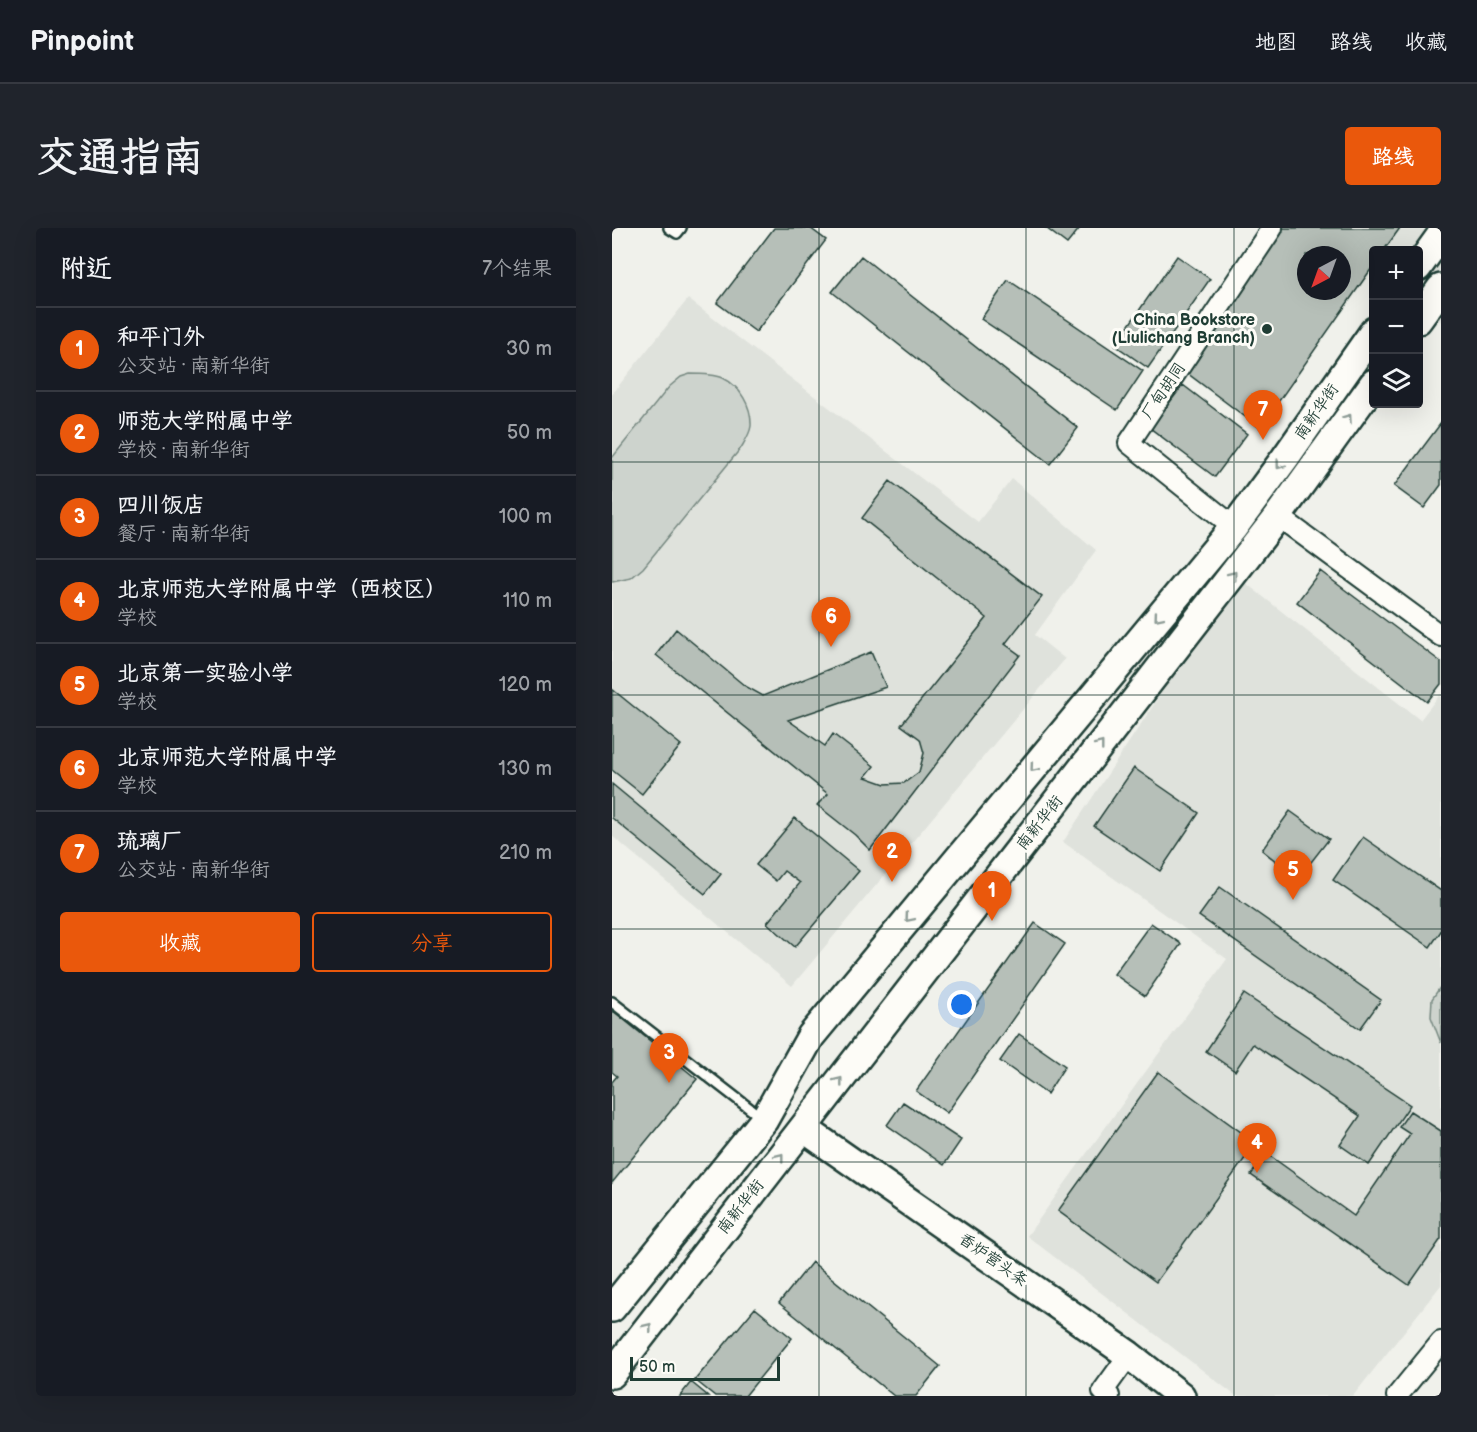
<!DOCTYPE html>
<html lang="zh">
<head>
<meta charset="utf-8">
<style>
  body { margin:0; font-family:"Balsamiq Sans","LXGW WenKai TC",sans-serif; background:#20242c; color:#f1f3f6 }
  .controls { position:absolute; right:18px; top:18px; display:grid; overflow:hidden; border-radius:6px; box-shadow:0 6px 24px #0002 }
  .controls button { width:54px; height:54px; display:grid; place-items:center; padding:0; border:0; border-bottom:2px solid #363941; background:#171b24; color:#f1f3f6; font:30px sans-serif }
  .compass { position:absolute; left:685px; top:18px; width:54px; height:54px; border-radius:50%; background:#171b24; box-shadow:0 6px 24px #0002; rotate:221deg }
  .scale { position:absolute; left:18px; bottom:15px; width:150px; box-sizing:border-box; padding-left:6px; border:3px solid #1f3d34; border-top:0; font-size:16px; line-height:21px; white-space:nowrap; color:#1f3d34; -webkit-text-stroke:4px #fdfcf7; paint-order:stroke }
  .you { position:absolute; left:350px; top:777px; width:21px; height:21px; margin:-15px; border:4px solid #fff; border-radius:50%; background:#1a73e8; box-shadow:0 0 0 9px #1a73e833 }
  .badge { display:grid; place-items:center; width:39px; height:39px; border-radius:50%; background:#ea580c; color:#fff; font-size:20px; font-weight:700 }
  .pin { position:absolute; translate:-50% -50px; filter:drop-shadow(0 2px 3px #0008) }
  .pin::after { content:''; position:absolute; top:32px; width:21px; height:18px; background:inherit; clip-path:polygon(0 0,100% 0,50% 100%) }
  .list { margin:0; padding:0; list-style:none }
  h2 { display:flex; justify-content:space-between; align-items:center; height:78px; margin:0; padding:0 24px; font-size:26px }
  h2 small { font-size:20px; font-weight:400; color:#9ea1a6 }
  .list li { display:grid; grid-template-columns:39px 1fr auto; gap:18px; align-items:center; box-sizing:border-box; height:84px; padding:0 24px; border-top:2px solid #363941 }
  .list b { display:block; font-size:22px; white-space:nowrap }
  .list p { margin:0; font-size:20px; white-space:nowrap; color:#9ea1a6 }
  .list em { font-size:20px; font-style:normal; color:#9ea1a6 }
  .actions { display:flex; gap:12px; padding:18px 24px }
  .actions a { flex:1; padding:14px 0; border:2px solid #ea580c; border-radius:6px; text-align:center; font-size:21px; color:#ea580c }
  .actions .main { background:#ea580c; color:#fff }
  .icon { flex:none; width:33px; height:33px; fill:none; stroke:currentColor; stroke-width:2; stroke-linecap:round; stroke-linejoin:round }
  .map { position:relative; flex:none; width:829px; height:1168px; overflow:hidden; border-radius:6px }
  header { display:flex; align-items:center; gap:36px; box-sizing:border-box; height:84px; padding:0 30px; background:#171b24; border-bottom:2px solid #363941 }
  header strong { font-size:28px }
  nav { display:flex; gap:33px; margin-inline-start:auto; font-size:21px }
  .intro { display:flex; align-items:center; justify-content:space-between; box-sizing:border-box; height:144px; padding:0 36px }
  h1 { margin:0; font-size:42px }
  .button { padding:15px 27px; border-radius:6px; background:#ea580c; color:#fff; font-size:21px; font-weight:700 }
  main { display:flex; gap:36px; padding:0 36px }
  aside { flex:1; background:#171b24; border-radius:6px; box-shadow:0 6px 24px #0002 }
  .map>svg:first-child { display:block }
  .built { fill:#dfe2dc }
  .green { fill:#cdd3cd; stroke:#768880; stroke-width:1.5 }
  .building { fill:#b6bfb8; stroke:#1f3d34; stroke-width:1.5; fill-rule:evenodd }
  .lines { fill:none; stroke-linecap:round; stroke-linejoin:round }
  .lane-casing { stroke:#1f3d34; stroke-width:14 }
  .street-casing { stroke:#1f3d34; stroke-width:24 }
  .secondary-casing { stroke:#1f3d34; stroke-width:32 }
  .lane { stroke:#fdfcf7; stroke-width:9 }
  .street { stroke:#fdfcf7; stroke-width:20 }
  .secondary { stroke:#fdfcf7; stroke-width:27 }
  .oneway { stroke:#8e9c96 }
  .grid { fill:none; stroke:#1f3d34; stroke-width:1.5; stroke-opacity:0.55 }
  .poi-dot { fill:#1f3d34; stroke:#fdfcf7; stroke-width:2 }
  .labels { text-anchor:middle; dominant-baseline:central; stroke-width:6; stroke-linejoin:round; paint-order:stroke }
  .poi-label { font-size:16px; font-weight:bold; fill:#1f3d34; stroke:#fdfcf7; text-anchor:end }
  .street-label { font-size:16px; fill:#1f3d34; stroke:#fdfcf7 }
</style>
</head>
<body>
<header>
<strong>Pinpoint</strong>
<nav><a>地图</a><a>路线</a><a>收藏</a></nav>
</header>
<div class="intro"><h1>交通指南</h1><a class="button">路线</a></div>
<main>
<aside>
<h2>附近<small>7个结果</small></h2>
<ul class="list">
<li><span class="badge">1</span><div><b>和平门外</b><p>公交站 · 南新华街</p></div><em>30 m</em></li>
<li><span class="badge">2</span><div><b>师范大学附属中学</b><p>学校 · 南新华街</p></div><em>50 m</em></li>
<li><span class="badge">3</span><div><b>四川饭店</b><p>餐厅 · 南新华街</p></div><em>100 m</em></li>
<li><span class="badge">4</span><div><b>北京师范大学附属中学（西校区）</b><p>学校</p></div><em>110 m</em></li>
<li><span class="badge">5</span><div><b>北京第一实验小学</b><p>学校</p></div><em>120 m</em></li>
<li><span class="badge">6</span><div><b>北京师范大学附属中学</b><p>学校</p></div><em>130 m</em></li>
<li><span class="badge">7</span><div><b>琉璃厂</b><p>公交站 · 南新华街</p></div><em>210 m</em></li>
</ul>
<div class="actions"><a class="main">收藏</a><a>分享</a></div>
</aside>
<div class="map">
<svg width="829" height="1168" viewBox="0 0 829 1168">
  <rect width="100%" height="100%" fill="#f0f1eb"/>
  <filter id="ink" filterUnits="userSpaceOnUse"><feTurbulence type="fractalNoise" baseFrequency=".0167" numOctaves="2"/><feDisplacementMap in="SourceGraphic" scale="12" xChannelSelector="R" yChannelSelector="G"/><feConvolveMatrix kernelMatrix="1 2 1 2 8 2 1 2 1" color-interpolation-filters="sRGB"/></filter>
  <g filter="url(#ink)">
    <path class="built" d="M740,0h89v94l-22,-23 -1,-49h-44z
      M76,71l290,223 34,-43 84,71 -61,85 30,24 -273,327 -180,-150v-442z
      M626,349l182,143 21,-27v592l-88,111h-117l-209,-160 200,-277 -164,-117z"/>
    <path class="green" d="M78,146c10,0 24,0 33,4 17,8 29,29 28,48 -1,8 -6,15 -10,22l-98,120 -12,10 -19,4v-124l57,-71 12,-10z
      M829,758v57l-10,-26 1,-18z"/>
    <path class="building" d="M162,0h36l16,12 -70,92 -39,-29z
      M434,0h34l-13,16z
      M665,0h123l-16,22h-10v15l-114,163 -81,-61zM694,27h36v36h-36z
      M249,28l217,172 -28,36 -218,-172z
      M565,28l33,23 -62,89 -33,-23z
      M396,52l135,91 -26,39 -136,-91z
      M571,157l64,49 -32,43 -65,-49z
      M829,195v62l-17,23 -30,-22z
      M278,253l152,116 -37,47 15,11 -150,195 -15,-15 -38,-30 11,-11 -172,-139 20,-26 69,57 18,10 108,-44 15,35 -98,33 37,26 8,-12 41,32 -9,11 20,7 19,-1 15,-11 5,-19 -4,-14 -19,-14 86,-107 -125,-100z
      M708,343l121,91v22l-14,18 -130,-100z
      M0,461l69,56 -39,49 -30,-24z
      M522,540l65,45 -39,58 -66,-45z
      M0,556l109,90 -16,20 -93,-76z
      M678,583l39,28 -31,40 -36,-29z
      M183,590l64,53 -64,76 -28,-24 33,-40 -16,-12 -8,10 -20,-16z
      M751,609l78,54v40l-11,16 -97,-67z
      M608,659l161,113 -21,29 -161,-113z
      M423,695l30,21 -118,169 -31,-22z
      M539,695l30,21 -36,52 -31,-22z
      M632,766l166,111 -41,60 -29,-20 20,-29 -107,-72 -18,27 -29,-20z
      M0,782l85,69 -85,104v-101l5,-6 -5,-4z
      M407,806l46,32 -18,28 -47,-33z
      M546,844l98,71 -100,139 -98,-71z
      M291,874l58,38 -17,25 -57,-40z
      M798,883l31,20v108l-32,46 -158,-110 15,-22 88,63 56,-82 -11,-7z
      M200,1034l128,104 -24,30h-22l-115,-93z
      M143,1080l37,30 -47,58h-30l-20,-16z
      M79,1154l17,14h-28z"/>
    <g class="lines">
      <g class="lane-casing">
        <path id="lane" d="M57,0l8,5 4,-5
          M0,774l150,116"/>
      </g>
      <g class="street-casing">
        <path id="street" d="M666,288l163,120
          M622,299l-105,-84 143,-215
          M497,1168l-6,-5 26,-36
          M785,1168l44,-54"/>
      </g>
      <g class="secondary-casing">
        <path id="secondary" d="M806,39l23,-32
          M806,92l23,-32
          M191,900l326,227 52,41
          M0,1080l152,-188 47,-84 423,-509 51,-69 89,-127
          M0,1146l666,-858 96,-133"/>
      </g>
      <use href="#lane" class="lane"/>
      <use href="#street" class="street"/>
      <use href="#secondary" class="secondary"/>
    </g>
    <defs><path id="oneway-chevron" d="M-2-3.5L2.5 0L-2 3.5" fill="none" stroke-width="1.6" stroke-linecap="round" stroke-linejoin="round" transform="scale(1.5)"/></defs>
    <g class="oneway">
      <use href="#oneway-chevron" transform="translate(736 190) rotate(-55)"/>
      <use href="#oneway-chevron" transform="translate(668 237) rotate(127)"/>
      <use href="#oneway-chevron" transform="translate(621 347) rotate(-52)"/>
      <use href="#oneway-chevron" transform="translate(546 389) rotate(130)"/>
      <use href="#oneway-chevron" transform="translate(488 517) rotate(-52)"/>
      <use href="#oneway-chevron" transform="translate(422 540) rotate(130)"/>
      <use href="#oneway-chevron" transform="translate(297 690) rotate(130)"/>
      <use href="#oneway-chevron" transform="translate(227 853) rotate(-52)"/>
      <use href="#oneway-chevron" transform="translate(168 929) rotate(-52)"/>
      <use href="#oneway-chevron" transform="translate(36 1099) rotate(-52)"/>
    </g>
  </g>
  <path class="grid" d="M207,0v1168M414,0v1168M622,0v1168M0,234h829M0,467h829M0,701h829M0,934h829"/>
  <circle class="poi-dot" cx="655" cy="101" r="6"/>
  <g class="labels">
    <g class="poi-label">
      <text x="643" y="92">China Bookstore<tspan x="643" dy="18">(Liulichang Branch)</tspan></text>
    </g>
    <g class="street-label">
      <text transform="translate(552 163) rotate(-56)">厂甸胡同</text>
      <text transform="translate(705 184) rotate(-55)">南新华街</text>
      <text transform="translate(428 595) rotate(-52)">南新华街</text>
      <text transform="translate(129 979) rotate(-52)">南新华街</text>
      <text transform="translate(381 1032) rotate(35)">香炉营头条</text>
    </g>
  </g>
</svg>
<div class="controls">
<button>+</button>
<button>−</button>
<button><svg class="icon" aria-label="layers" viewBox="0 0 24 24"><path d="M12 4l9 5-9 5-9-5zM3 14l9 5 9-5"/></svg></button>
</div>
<svg class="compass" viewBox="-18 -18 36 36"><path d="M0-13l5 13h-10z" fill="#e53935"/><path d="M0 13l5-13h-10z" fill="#9ea1a6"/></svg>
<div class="scale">50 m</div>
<div class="you"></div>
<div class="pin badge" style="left:380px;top:693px">1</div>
<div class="pin badge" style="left:280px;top:654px">2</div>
<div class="pin badge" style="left:57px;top:855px">3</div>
<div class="pin badge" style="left:645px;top:945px">4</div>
<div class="pin badge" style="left:681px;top:672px">5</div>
<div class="pin badge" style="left:219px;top:419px">6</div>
<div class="pin badge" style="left:651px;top:212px">7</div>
</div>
</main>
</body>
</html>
